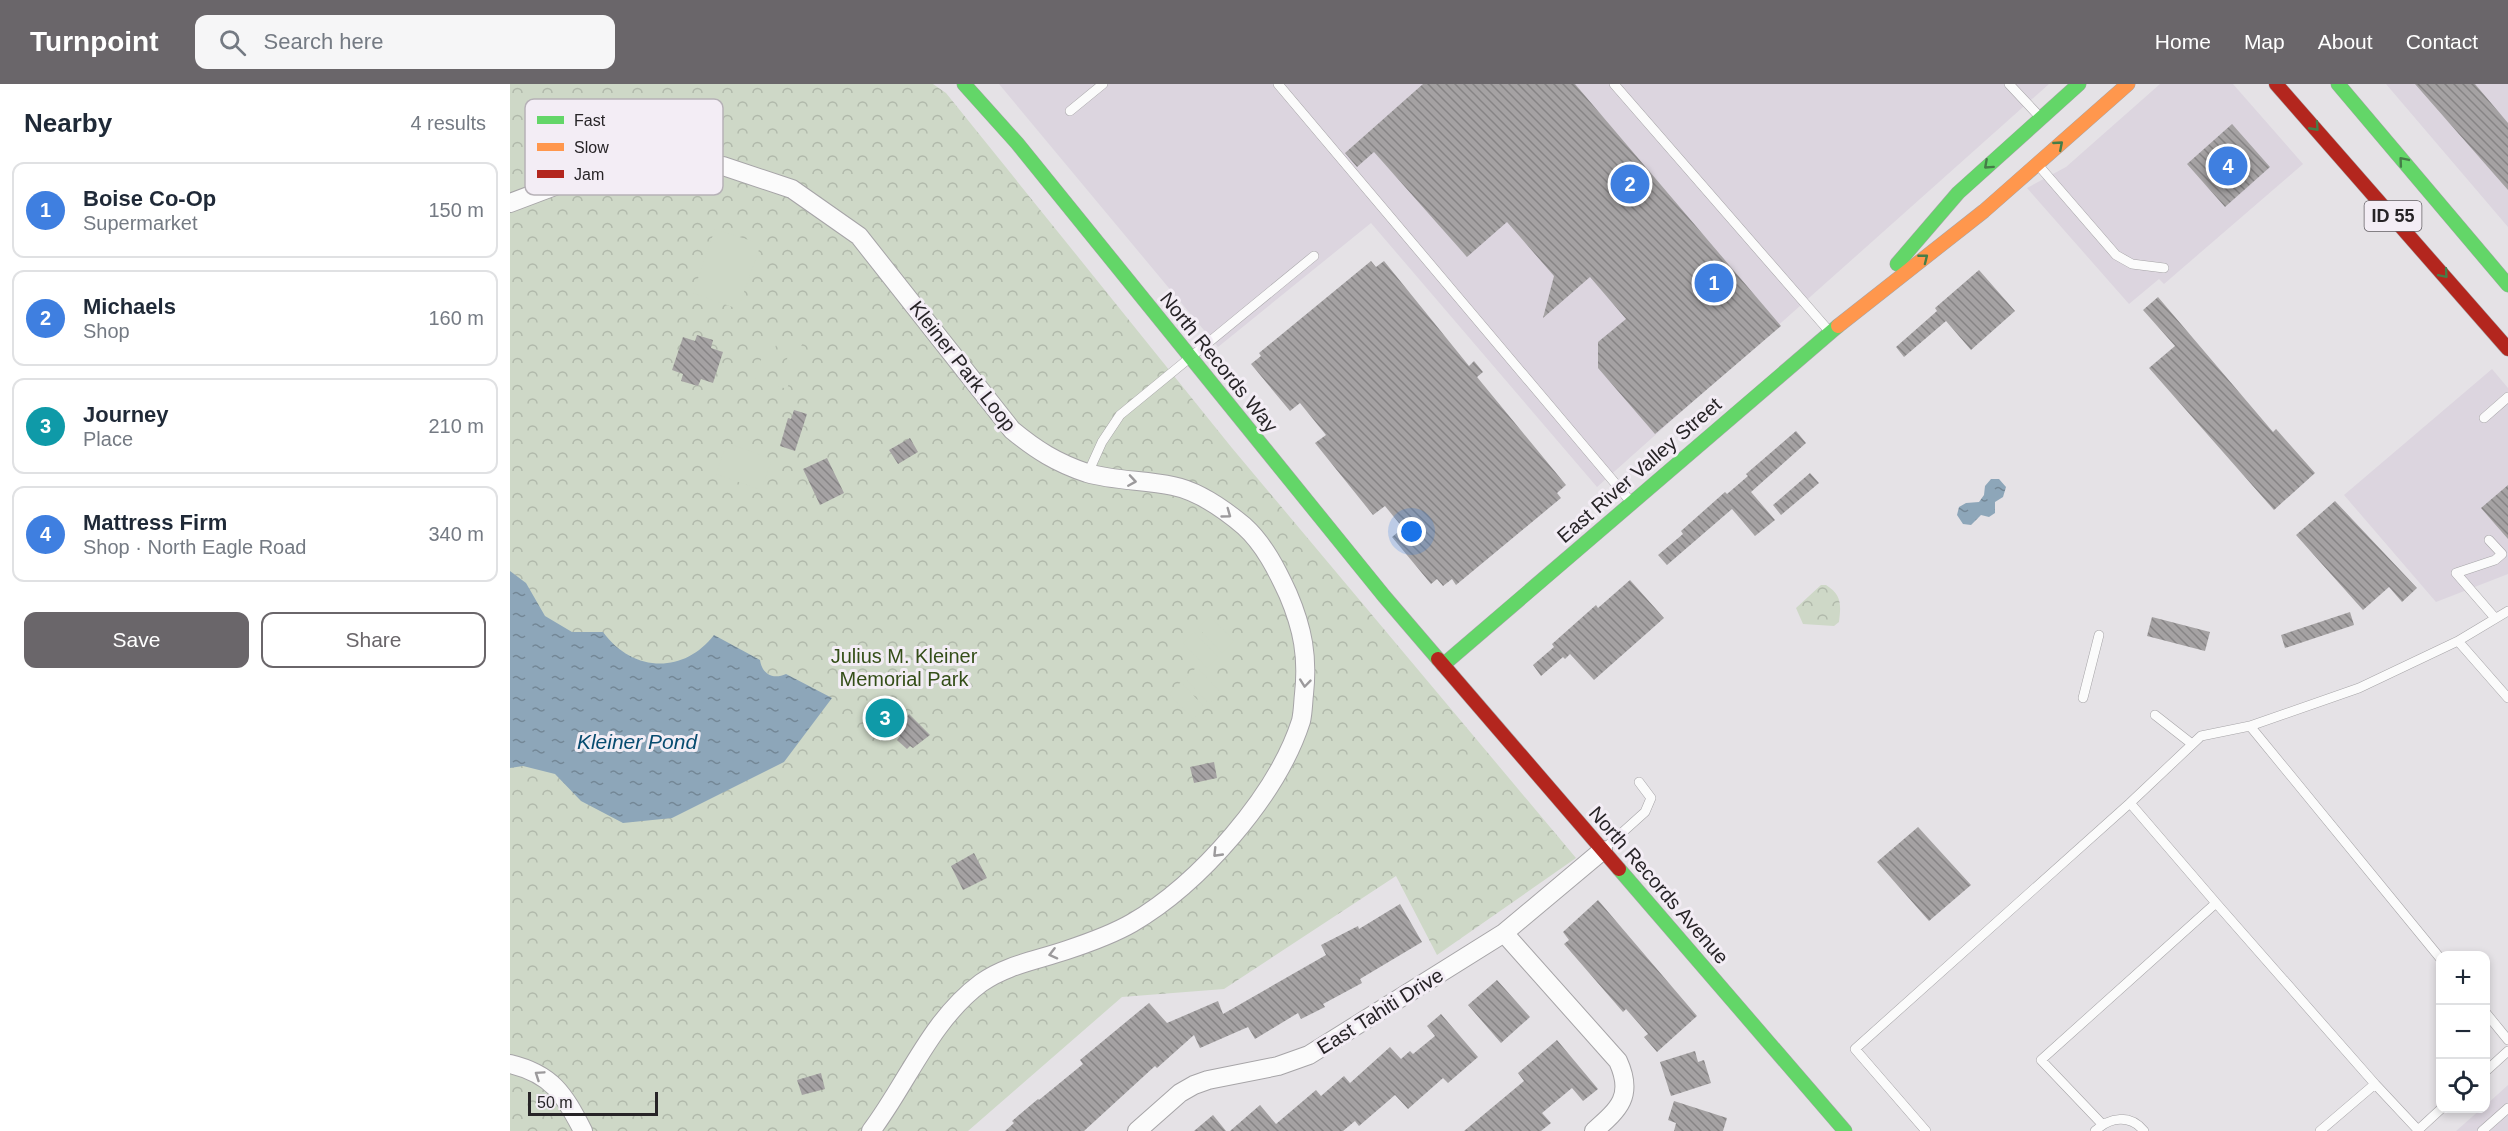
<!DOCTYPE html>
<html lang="en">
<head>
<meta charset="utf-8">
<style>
  body { margin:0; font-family:Arial,sans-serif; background:#f6f6f7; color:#1f2937 }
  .controls { position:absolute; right:18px; bottom:18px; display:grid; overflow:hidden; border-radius:12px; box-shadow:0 3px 9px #0003 }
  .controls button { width:54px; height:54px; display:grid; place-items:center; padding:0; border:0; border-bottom:2px solid #e0e1e3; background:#fff; color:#1f2937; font:30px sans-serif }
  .scale { position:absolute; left:18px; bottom:15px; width:130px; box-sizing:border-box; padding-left:6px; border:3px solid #272427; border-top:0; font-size:16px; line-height:21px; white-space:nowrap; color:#272427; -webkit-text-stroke:4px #f3edf5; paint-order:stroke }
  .you { position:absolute; left:902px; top:448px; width:21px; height:21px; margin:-15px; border:4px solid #fff; border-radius:50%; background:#1a73e8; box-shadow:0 0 0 9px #1a73e833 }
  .badge { display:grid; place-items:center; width:39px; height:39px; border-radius:50%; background:#6a666a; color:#fff; font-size:20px; font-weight:700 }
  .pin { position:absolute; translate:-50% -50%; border:3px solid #fff; box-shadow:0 2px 6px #0006 }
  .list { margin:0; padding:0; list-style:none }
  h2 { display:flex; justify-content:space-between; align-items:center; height:78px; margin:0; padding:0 24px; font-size:26px }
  h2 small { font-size:20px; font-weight:400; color:#747a83 }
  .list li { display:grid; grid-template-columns:39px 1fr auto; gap:18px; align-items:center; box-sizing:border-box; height:96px; margin:0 12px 12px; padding:0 12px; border:2px solid #e0e1e3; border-radius:12px }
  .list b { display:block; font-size:22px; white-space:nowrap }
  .list p { margin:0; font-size:20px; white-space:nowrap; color:#747a83 }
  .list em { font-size:20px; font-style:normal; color:#747a83 }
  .actions { display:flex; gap:12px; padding:18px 24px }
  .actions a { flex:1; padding:14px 0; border:2px solid #6a666a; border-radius:12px; text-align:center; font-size:21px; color:#6a666a }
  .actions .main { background:#6a666a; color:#fff }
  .icon { flex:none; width:33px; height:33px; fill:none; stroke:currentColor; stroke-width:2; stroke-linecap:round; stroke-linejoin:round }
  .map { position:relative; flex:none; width:1998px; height:1047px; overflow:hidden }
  header { display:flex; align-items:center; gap:36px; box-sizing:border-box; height:84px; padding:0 30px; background:#6a666a; color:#fff }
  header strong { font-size:28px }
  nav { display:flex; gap:33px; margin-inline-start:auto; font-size:21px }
  .search { width:420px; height:54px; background:#f6f6f7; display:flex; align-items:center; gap:15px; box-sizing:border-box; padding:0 21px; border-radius:12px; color:#747a83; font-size:22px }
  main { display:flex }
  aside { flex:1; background:#fff }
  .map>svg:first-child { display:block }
  .built { fill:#dcd5df }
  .park { fill:url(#park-crowns) }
  .garden { fill:#ced8c7 }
  .water { fill:url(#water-ripples) }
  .building { fill:url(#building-back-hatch) }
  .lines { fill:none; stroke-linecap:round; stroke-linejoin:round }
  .lane-casing { stroke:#a6a4a7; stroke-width:10 }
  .street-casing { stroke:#a6a4a7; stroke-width:20 }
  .fast-casing { stroke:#a6a4a7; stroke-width:15 }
  .slow-casing { stroke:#a6a4a7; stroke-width:15 }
  .jam-casing { stroke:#a6a4a7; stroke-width:15 }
  .lane { stroke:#fbfbfb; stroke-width:9 }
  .street { stroke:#fbfbfb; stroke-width:18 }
  .fast { stroke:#63d668; stroke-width:14 }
  .slow { stroke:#ff974d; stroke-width:14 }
  .jam { stroke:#b3261e; stroke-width:14 }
  .oneway { stroke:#457d48 }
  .oneway2 { stroke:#9c9a9c }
  .labels { text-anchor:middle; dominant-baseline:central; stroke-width:6; stroke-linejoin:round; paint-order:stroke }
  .shield { fill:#f3edf5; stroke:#646065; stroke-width:1.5 }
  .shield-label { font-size:18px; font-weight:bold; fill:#272427 }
  .street-label { font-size:20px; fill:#272427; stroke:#f3edf5 }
  .park-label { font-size:20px; fill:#344e18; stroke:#f3edf5 }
  .water-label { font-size:21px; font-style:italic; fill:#084c70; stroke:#f3edf5 }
  .key { fill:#f3edf5; stroke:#b6b1b7; stroke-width:1.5 }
  .key-label { font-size:16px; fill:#272427 }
</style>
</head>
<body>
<header>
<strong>Turnpoint</strong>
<div class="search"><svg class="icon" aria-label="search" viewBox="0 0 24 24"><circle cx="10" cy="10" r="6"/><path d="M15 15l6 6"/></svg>Search here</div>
<nav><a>Home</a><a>Map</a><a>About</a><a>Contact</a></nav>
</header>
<main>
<aside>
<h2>Nearby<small>4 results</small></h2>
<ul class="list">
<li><span class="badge" style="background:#3f7fe0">1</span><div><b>Boise Co-Op</b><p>Supermarket</p></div><em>150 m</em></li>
<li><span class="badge" style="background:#3f7fe0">2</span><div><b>Michaels</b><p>Shop</p></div><em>160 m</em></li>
<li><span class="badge" style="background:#0f9aa8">3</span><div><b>Journey</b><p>Place</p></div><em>210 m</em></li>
<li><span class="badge" style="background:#3f7fe0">4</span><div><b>Mattress Firm</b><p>Shop · North Eagle Road</p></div><em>340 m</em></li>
</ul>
<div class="actions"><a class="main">Save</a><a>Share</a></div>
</aside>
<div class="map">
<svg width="1998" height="1047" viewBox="0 0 1998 1047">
  <defs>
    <pattern id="park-crowns" width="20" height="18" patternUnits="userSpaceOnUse" patternTransform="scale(1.5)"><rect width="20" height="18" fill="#ced8c7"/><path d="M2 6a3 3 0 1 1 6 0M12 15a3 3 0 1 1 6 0" fill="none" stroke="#b1b9ab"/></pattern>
    <pattern id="water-ripples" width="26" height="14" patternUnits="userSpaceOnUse" patternTransform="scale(1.5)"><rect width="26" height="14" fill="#8da6b9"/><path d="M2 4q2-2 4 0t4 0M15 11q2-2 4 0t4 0" fill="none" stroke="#738796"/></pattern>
    <pattern id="building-back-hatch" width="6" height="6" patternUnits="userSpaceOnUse" patternTransform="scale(1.5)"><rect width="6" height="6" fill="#a5a2a3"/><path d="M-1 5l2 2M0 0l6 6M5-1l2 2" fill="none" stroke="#868485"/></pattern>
  </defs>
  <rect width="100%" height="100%" fill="#e5e2e6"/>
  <path class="built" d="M489,0h1050l-452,403 -226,-264 -153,124z
    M1650,0h73l70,80 -139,120 -5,-5 -30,25 -102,-116 39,-21z
    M1876,0h122v143z
    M1982,285l16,19v186l-72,28 -92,-107z
    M1998,1001v46h-52l25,-22 5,-1v-3z"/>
  <path class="park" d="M0,0h423l13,9 286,355 344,410 -139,97 -41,-79 -172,113 -102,8 -154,134h-458z
    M1311,501h5c16,10 15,20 13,37l-5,4 -31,-2 -7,-16z"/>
  <path class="garden" d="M205,145l46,15 -23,65 -45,-16z
    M263,240l9,3 -18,54 -9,-3z
    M286,248l9,3 -18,54 -9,-3z
    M217,359l45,16 -11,31 -45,-16z
    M700,532l24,25 -12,12 -24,-25z
    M684,548l24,25 -11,11 -24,-25z
    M687,583l24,26 -12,11 -24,-26z
    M671,598l24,26 -12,11 -24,-25z"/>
  <path class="water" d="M1481,395h8l7,8 -3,10 -8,5v11l-6,4 -8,-2 -10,10 -8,-1 -6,-9 2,-8 7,-4 13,-1 5,-7 1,-9z
    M0,487l16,12 19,33 27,16h31c29,40 80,43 111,3l46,25c2,14 13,20 26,14l46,24 -48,64 -112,56 -49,5 -42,-22 -26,-27 -32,-8 -13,2z"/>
  <path class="building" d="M913,0h152l206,242 -126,108 -57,-66v-26l28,-23 -36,-42 -47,41 11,-42 -47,-54 -40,35 -93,-105 -17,15 -12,-14z
    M1905,0h60l33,39v67z
    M1722,40l38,43 -45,40 -38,-43z
    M861,177l5,6 8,-6 85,105 5,-5 9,11 -6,5 89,108 -9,8 4,5 -105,87 -4,-6 -9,7 -6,-7 -6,5 -39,-47 11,-9 -18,-22 -12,9 -58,-72 11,-8 -26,-32 -10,8 -39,-47 10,-8 -2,-3z
    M1469,186l36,41 -44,39 -25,-29 -42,36 -8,-10 41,-36 -2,-3z
    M1648,213l115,135 3,-3 39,44 -41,37 -125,-142 26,-22 -32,-36z
    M187,251l16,5 -2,8 12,4 -10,31 -12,-4 -3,7 -17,-5 2,-7 -11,-4 11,-33 12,4z
    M284,326l13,4 -12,37 -15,-5 8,-28 3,1z
    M1286,347l10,12 -55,49 24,28 -20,16 -23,-27 -65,56 -9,-10 25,-21 -2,-3 44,-39 2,2 21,-18 -2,-2z
    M400,354l8,14 -20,12 -9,-14z
    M317,374l17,35 -24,12 -17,-36z
    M1300,389l9,10 -38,32 -8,-10z
    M1998,401v54l-27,-31z
    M1825,417l82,87 -15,14 -13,-15 -26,23 -67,-75z
    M1120,496l34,38 -70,62 -24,-26 -5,5 -2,-2 -22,19 -8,-11 21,-18 -2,-3 44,-39 2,3z
    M1840,528l4,13 -69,23 -4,-13z
    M1642,533l58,15 -5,19 -58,-15z
    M399,630l21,21 -17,13 -3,-2 -3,3 -10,-9 3,-4 -3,-2 4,-5 -2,-2z
    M704,678l3,16 -23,5 -4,-16z
    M1408,743l53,58 -42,36 -52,-59z
    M464,769l13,25 -24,12 -12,-24z
    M1088,816l99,116 -40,36 -13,-15 4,-3 -22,-25 -3,3 -59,-68 5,-4 -6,-8z
    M890,820l22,38 -62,37 2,4 -39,21 2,3 -24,12 -3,-6 -43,26 -7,-12 -48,21 -6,-13 -37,33 -2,-2 -71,65h-79l9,-8 -2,-2 26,-22 1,1 44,-36 -3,-4 69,-57 18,20 51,-22 5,13 103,-59 -5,-10 37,-19 1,3z
    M987,896l33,37 -29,26 -33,-38z
    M931,930l37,43 -30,26 -5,-5 -35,31 -13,-14 -36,31 -4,-5 -12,10h-113l30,-26 16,19 40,-34 5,6 23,-20 6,7 40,-36 11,12 9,-8 3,3 22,-18 -8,-10z
    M1047,956l41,49 -15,12 -11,-13 -30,25 9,10 -10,8h-77l60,-50 -6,-8z
    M1185,967l3,11 6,-2 7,23 -40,13 -11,-34z
    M311,989l4,16 -23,6 -5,-15z
    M1164,1017l53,17 -4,13h-49l2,-8 -8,-3z
    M703,1031l13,16h-32z"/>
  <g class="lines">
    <g class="lane-casing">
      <path id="lane" d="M768,0l353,418
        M1104,0l215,247
        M1499,0l31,33
        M560,27l33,-27
        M1529,82l77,89 16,9 32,4
        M1974,334l24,-21
        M578,389l14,-31 18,-27 194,-159
        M1979,456l13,14 -7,6 -39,13 39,45
        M1948,557l50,-30
        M1573,614l16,-63
        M1645,631l37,29
        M1740,642l109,-38 99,-47 50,57
        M1620,719l86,100
        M1095,764l40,-36 6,-14 -12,-16
        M1976,929l22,27
        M1976,987l22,-20
        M1865,1000l43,46
        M1592,1040l-61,-64 175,-157 159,181 -55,47
        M1416,1047l-71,-82 275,-246 71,-67 49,-10 190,232
        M1585,1047c15,-14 35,-17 49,0
        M1907,1047l25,-23
        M1972,1047l26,-23"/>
    </g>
    <g class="street-casing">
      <path id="street" d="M0,119l98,-37 48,-4 67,4 69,23 67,47 153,194c24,20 45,33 75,43 28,8 58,7 86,13 25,5 52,24 71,40 20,18 33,44 44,68 15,35 20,63 16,100 -1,9 -1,19 -3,27 -24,75 -102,163 -169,202 -19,11 -44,20 -65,27 -29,10 -61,15 -86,33 -51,38 -73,99 -110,148
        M994,849l114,128c16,35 1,48 -24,70
        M0,980c42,10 54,30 73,67
        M627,1047l43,-38 14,-8 14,-5 70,-14 31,-11 195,-122 99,-83"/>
    </g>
    <g class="fast-casing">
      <path id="fast" d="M454,0l53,59 367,453 54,63
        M1828,0l170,201
        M1387,180l61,-71 121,-109
        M933,581l395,-339
        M1109,785l226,262"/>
    </g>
    <g class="slow-casing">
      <path id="slow" d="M1328,242l146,-115 144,-127"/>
    </g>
    <g class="jam-casing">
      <path id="jam" d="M1766,0l232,265
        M928,575l181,210"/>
    </g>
    <use href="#lane" class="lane"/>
    <use href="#street" class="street"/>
    <use href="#fast" class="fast"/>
    <use href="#slow" class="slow"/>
    <use href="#jam" class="jam"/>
  </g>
  <defs><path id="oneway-chevron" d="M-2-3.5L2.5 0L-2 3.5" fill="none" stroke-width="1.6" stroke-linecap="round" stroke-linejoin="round" transform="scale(1.5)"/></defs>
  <g class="oneway">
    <use href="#oneway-chevron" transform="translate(1805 43) rotate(48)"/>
    <use href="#oneway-chevron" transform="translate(1549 61) rotate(-41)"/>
    <use href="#oneway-chevron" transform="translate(1893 77) rotate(-130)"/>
    <use href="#oneway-chevron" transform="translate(1478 81) rotate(138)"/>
    <use href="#oneway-chevron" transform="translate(1414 174) rotate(-38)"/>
    <use href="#oneway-chevron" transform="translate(1934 190) rotate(49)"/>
  </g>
  <g class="oneway2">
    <use href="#oneway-chevron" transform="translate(622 397) rotate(9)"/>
    <use href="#oneway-chevron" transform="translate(717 430) rotate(36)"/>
    <use href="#oneway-chevron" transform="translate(795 599) rotate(96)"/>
    <use href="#oneway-chevron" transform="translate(707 769) rotate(134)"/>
    <use href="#oneway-chevron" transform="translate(543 870) rotate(166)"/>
    <use href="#oneway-chevron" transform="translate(29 991) rotate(-146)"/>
  </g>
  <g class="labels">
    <rect class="shield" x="1854.5" y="117" width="57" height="30" rx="4.5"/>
    <g class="shield-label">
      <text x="1883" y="132">ID 55</text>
    </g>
    <g class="street-label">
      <text transform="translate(709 278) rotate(51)">North Records Way</text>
      <text transform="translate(453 282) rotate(52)">Kleiner Park Loop</text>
      <text transform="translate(1129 386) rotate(-41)">East River Valley Street</text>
      <text transform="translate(1149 801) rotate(49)">North Records Avenue</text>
      <text transform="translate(870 927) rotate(-32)">East Tahiti Drive</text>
    </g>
    <g class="park-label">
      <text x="394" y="572">Julius M. Kleiner<tspan x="394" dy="23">Memorial Park</tspan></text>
    </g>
    <g class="water-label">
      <text x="127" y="657">Kleiner Pond</text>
    </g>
  </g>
  <rect x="15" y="15" width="198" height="96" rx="9" class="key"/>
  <rect x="27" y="32" width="27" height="8" fill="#63d668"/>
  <rect x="27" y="59" width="27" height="8" fill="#ff974d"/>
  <rect x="27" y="86" width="27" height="8" fill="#b3261e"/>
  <g class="key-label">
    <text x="64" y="42">Fast</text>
    <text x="64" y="69">Slow</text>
    <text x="64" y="96">Jam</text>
  </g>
</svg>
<div class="controls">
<button>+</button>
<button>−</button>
<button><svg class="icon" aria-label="locate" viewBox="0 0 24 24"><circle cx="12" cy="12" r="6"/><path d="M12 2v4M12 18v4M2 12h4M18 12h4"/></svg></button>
</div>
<div class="scale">50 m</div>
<div class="you"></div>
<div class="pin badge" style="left:1204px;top:199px;background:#3f7fe0">1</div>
<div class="pin badge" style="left:1120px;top:100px;background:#3f7fe0">2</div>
<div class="pin badge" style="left:375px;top:634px;background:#0f9aa8">3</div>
<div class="pin badge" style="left:1718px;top:82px;background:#3f7fe0">4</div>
</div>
</main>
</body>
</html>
